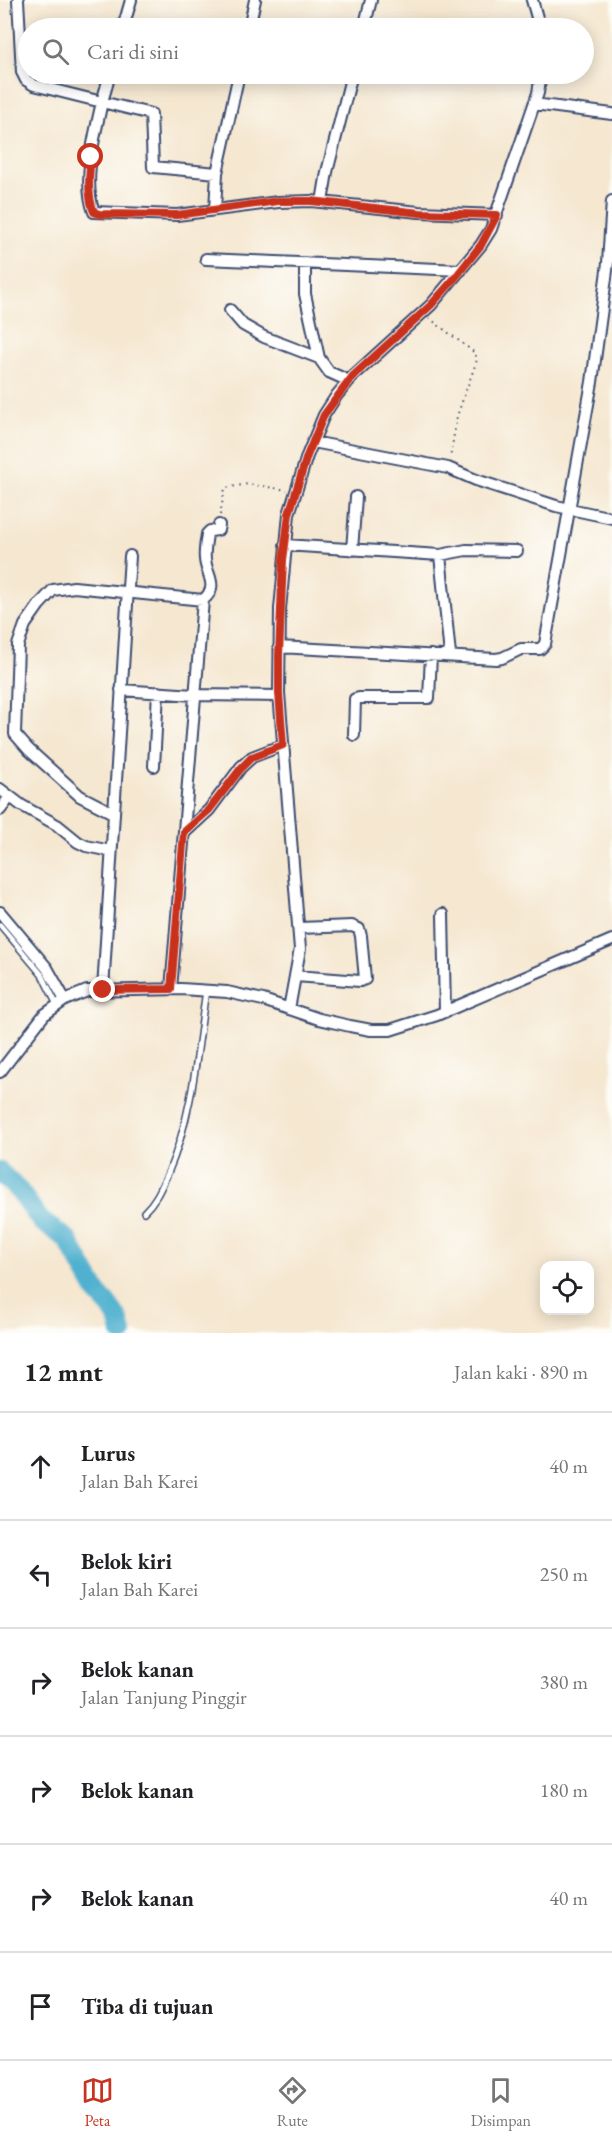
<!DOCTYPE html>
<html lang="id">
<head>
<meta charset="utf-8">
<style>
  body { margin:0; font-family:"EB Garamond",serif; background:#f6f6f6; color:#202124 }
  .controls { position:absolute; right:18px; bottom:18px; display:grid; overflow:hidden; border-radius:12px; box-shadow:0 3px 15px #0003 }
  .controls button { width:54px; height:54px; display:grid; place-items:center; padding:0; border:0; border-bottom:2px solid #e0e0e0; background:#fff; color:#202124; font:30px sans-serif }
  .stop { position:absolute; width:18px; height:18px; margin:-14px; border:4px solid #c8321e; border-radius:50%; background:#fff }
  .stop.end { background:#c8321e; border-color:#fff; box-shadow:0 2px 6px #0008 }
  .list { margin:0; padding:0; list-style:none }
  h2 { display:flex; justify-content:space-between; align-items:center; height:78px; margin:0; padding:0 24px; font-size:26px }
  h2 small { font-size:20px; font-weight:400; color:#757577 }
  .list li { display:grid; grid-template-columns:39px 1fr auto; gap:18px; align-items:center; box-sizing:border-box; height:108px; padding:0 24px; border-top:2px solid #e0e0e0 }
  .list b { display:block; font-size:22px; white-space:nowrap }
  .list p { margin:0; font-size:20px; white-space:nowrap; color:#757577 }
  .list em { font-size:20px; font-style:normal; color:#757577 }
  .icon { flex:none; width:33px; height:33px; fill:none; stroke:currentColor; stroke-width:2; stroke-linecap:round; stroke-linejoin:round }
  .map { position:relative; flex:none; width:612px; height:1333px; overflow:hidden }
  .search { position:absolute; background:#fff; box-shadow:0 3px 15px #0003; left:18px; right:18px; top:18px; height:66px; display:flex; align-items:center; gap:15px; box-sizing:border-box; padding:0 21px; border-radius:33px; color:#757577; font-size:22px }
  .sheet { height:726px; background:#fff }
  nav { display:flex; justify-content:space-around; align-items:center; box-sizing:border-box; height:84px; border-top:2px solid #e0e0e0; background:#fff; font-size:16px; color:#757577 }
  nav a { display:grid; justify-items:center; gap:3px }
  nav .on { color:#c8321e }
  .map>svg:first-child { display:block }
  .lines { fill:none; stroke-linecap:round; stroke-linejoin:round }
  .river { stroke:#50b1cf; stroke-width:20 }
  .lane-casing { stroke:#3c4b6f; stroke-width:8 }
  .street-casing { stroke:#3c4b6f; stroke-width:14 }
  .path { stroke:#3c4b6f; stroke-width:2; stroke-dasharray:1.5 4.5; stroke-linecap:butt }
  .lane { stroke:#fff; stroke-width:5 }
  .street { stroke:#fff; stroke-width:10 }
  .route { stroke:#c8321e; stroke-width:8 }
</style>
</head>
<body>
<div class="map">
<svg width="612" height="1333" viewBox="0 0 612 1333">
  <rect width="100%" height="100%" fill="#fdfcf7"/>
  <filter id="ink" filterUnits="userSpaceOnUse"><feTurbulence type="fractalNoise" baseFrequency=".0167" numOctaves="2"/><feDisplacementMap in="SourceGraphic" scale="12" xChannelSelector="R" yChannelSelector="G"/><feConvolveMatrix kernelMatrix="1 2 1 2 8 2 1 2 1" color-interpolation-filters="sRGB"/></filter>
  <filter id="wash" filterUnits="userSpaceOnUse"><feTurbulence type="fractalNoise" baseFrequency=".008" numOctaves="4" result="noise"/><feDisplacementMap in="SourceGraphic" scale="24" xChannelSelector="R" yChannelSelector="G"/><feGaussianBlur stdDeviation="1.35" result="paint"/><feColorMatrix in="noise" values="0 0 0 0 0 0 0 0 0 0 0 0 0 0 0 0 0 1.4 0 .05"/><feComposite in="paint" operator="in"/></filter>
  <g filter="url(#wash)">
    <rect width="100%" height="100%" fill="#f5e7d0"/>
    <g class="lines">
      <path class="river" d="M0,1172l20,20 21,29 26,18 31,55 13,14 8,13 3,12"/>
    </g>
  </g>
  <g filter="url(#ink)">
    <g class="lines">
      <g class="lane-casing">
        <path id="lane" d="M0,925l42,50 15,30
          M144,1212c12,-11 17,-24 24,-39 25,-58 29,-121 38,-183"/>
      </g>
      <g class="street-casing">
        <path id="street" d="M18,0l4,72 4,8 8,5 68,17c-7,32 -20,79 -8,110l83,3 101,-13 33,-1 108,11 78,3
          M532,0l8,28
          M123,28l8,-28
          M249,28l6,-28
          M364,28l7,-28
          M110,74l-8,28 49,12 2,53 64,6
          M534,104l78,10
          M322,202l5,-30 25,-98
          M215,210l2,-37 22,-99
          M206,259l255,11
          M305,263v31l14,64 10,14 20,9
          M230,310l13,15 21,12 55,21
          M313,442l135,26 28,12 80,26 56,12
          M285,545l155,10 26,-5 51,1
          M352,550l4,-53
          M440,555l10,100
          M203,600c17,-14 3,-25 2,-41 -1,-8 1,-17 2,-25l3,-3 8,-1 1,-5
          M279,647l217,12 6,-1 19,-9h19l5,-5 47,-262 16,-119 4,-62
          M121,690l73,5 85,1
          M354,735l1,-36 4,-1h70l2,-43
          M154,766l4,-74
          M0,789l21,16 36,20 21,17 8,4 25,5
          M0,810l10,-13
          M113,813l-33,-17 -52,-47 -13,-15 3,-89 7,-20 14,-20 14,-15 21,-3 129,13 -32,389
          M184,833l25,-23 32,-43 11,-10 31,-12
          M0,912l47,56 18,32
          M443,914l2,98
          M296,976l64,5 5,-2 -4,-43 -2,-7 -7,-3 -53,2
          M103,990l27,-434
          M289,1009l11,-60 -21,-256 1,-84 9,-95 18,-58 17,-41 13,-20 16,-19 78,-71 50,-60 10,-16 47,-136 3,-19
          M0,1072l44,-57 21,-15 22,-9 94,-2 46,3 36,8 56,19 31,7 21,4h19l47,-15 175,-75"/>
      </g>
      <path class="path" d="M429,318l46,35 2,7 -20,56 -7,43
        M220,515l5,-27 23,-4 39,6"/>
      <use href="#lane" class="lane"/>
      <use href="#street" class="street"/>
    </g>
  </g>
  <g class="lines" filter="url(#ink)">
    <path class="route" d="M91,157c-2,17 -4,39 3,55l5,2 78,1 101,-14h33l109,12 77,2 -16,30 -26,33 -24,27 -78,71 -15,20 -14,19 -17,41 -18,58 -6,46 -4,95v38l4,52 -31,12 -10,10 -33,43 -25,22 -13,157 -68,1"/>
  </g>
</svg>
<div class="controls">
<button><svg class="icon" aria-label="locate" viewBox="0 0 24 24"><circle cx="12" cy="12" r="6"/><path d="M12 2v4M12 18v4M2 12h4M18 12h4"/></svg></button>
</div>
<div class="stop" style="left:91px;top:157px"></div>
<div class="stop end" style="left:103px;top:990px"></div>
<div class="search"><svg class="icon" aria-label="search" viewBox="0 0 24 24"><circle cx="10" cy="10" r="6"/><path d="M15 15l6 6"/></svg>Cari di sini</div>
</div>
<section class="sheet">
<h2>12 mnt<small>Jalan kaki · 890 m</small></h2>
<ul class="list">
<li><svg class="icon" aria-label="ahead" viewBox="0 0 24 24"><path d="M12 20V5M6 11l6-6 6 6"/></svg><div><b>Lurus</b><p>Jalan Bah Karei</p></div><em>40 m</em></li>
<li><svg class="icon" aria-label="left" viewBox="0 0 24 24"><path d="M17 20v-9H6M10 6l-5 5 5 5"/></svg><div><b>Belok kiri</b><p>Jalan Bah Karei</p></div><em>250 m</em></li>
<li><svg class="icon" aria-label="right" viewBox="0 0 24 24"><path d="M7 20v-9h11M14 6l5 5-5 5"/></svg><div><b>Belok kanan</b><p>Jalan Tanjung Pinggir</p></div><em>380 m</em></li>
<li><svg class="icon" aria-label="right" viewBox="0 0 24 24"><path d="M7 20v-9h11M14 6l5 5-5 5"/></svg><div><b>Belok kanan</b></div><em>180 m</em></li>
<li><svg class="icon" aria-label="right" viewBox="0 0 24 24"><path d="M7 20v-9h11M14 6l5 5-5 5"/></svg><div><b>Belok kanan</b></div><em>40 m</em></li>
<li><svg class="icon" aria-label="arrive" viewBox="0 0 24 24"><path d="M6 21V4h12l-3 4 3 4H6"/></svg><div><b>Tiba di tujuan</b></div></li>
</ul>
</section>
<nav>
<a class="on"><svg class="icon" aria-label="map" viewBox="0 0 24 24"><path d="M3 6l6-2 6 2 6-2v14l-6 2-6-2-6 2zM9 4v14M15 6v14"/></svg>Peta</a>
<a><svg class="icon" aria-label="directions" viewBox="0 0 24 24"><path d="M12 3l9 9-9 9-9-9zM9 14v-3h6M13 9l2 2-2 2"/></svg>Rute</a>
<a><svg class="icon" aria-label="saved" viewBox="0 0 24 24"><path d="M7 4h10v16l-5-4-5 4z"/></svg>Disimpan</a>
</nav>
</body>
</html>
